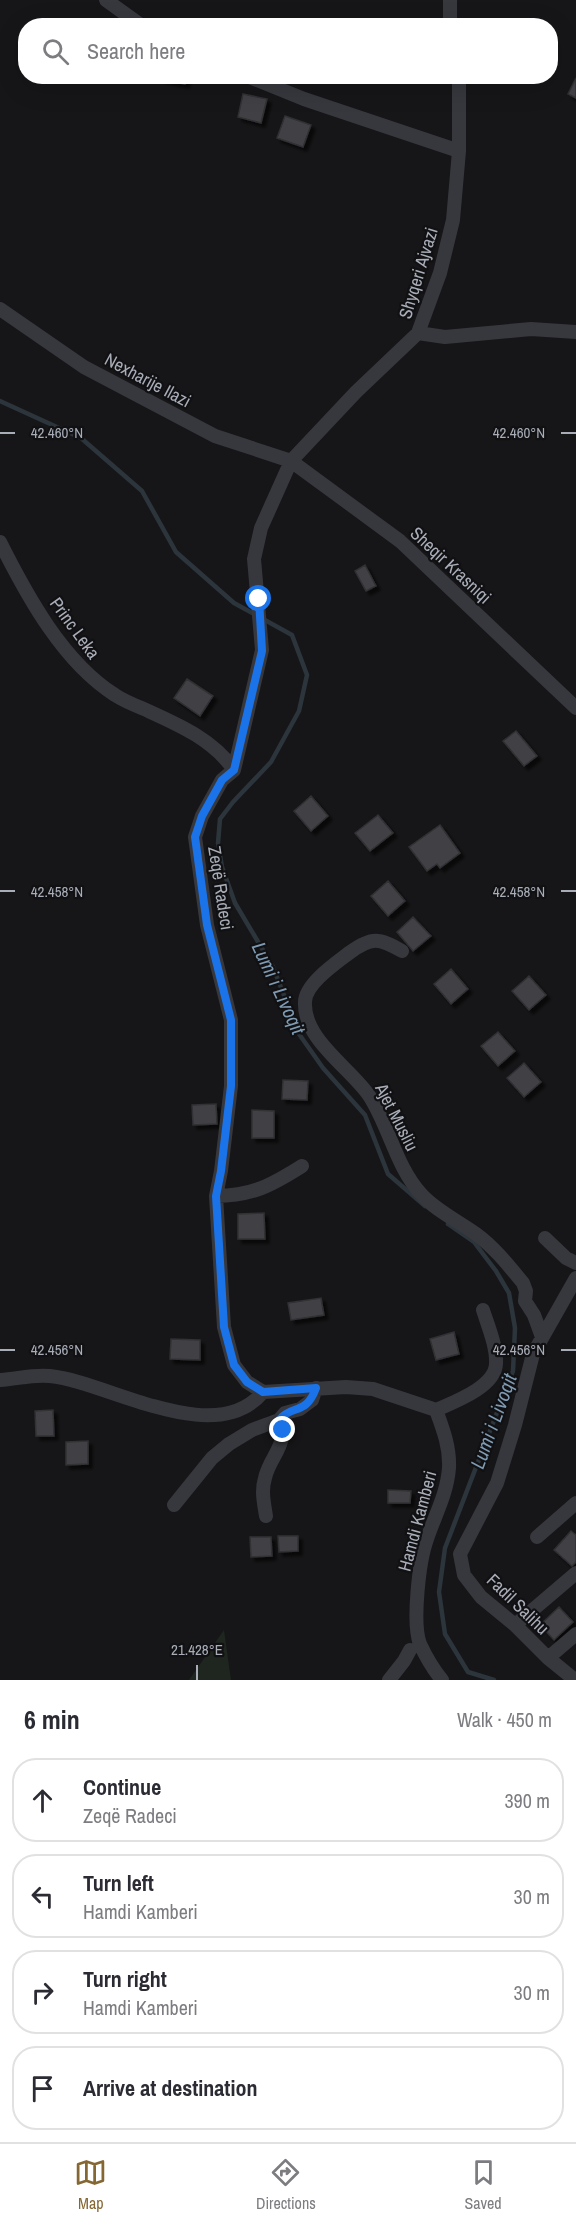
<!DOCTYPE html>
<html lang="en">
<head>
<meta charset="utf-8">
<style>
  body { margin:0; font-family:"Archivo Narrow",sans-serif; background:#f7f7f7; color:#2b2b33 }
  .stop { position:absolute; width:18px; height:18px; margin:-14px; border:4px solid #1a73e8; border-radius:50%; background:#fff }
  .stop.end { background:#1a73e8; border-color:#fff; box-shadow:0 2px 6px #0008 }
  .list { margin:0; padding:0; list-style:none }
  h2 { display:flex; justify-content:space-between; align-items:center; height:78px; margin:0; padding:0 24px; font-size:26px }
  h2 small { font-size:20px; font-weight:400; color:#7c7c81 }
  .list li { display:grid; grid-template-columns:39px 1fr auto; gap:18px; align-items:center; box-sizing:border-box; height:84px; margin:0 12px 12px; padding:0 12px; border:2px solid #e1e1e2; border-radius:24px }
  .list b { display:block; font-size:22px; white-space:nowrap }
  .list p { margin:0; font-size:20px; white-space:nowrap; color:#7c7c81 }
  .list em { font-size:20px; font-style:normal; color:#7c7c81 }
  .icon { flex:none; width:33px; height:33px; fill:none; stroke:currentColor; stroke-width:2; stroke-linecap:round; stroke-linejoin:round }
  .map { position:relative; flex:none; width:576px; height:1680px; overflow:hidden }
  .search { position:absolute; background:#fff; box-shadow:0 6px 24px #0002; left:18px; right:18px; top:18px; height:66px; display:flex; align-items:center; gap:15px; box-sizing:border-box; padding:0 21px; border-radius:24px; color:#7c7c81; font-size:22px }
  .sheet { height:462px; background:#fff }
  nav { display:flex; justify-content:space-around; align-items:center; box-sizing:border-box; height:84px; border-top:2px solid #e1e1e2; background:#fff; font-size:16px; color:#7c7c81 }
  nav a { display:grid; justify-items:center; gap:3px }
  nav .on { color:#856733 }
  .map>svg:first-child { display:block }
  .green { fill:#1e261f }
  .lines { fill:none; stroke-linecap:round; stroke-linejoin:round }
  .stream { stroke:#2c353c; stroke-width:4.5 }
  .building { fill:#404145; stroke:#303034; stroke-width:1.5; filter:url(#shadow) }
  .minor { stroke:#37383d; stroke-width:14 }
  .route { stroke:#1a73e8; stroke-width:8 }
  .ticks { fill:none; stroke:#a8adb8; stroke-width:2 }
  .labels { text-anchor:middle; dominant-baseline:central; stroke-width:4.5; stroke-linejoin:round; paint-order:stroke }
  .street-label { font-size:18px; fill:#a8adb8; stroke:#111113 }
  .water-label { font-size:20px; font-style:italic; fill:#7f9bb3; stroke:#111113 }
  .ticks-label { font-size:15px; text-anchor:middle; fill:#a8adb8; stroke:#111113; stroke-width:4.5; stroke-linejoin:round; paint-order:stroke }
</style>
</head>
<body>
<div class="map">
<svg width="576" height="1680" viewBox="0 0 576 1680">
  <defs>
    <filter id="shadow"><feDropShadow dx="4" dy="4" stdDeviation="1.5" flood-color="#0009"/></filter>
  </defs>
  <rect width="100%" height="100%" fill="#161618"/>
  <path class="green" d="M224,1630l7,50h-42z"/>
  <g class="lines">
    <path class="stream" d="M0,401l81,37 61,53 34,61 58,51 22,12
      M263,619l29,16 15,40 -8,36 -28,51 -38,40 -13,17 -2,24 4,24 13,36 38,64 26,67 24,34 42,47 23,59 37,32
      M448,1224l26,18 22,29 13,22 6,35 -2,43 -68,177 -6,44 6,42 23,38 26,8"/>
  </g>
  <path class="building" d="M163,76h24l-2,8 -23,-5z
    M576,78v20l-8,-4z
    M243,94l24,5 -6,24 -23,-6z
    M285,116l26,9 -8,22 -26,-9z
    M365,565l11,21 -10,5 -11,-20z
    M187,679l26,17 -13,20 -26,-18z
    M516,731l21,25 -13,10 -21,-25z
    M311,796l17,20 -17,15 -17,-20z
    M378,815l15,18 -23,18 -15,-18z
    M440,825l20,28 -20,15 -3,-4 -10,7 -18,-24z
    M388,881l17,20 -17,15 -17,-20z
    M413,917l18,19 -18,15 -16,-19z
    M451,969l17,20 -17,15 -17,-20z
    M529,976l17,19 -17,15 -17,-19z
    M498,1032l17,19 -17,15 -17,-20z
    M524,1063l17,19 -17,15 -17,-19z
    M283,1080l25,1 -1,19 -25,-1z
    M216,1104l1,20 -24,1 -1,-20z
    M252,1110l22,1v27h-22z
    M264,1213l1,26h-27v-25z
    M321,1298l3,17 -33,5 -3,-17z
    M454,1332l5,22 -23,6 -6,-21z
    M171,1339l29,1v20l-30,-1z
    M53,1410l1,26h-18l-1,-25z
    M88,1441v23l-22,1v-23z
    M388,1490l23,1 -1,12h-22z
    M571,1531l5,4v27l-4,4 -18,-16z
    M278,1536h20v15l-19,1z
    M250,1537h21l1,19 -21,1z
    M559,1607l14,15 -19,18 -14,-15z"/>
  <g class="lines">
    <path class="minor" d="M106,0l36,26
      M450,0v26
      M247,76l57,23 155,52
      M0,309l84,58 131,69 76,25 109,80 176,167
      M418,333l27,4 86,-8 45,3
      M0,542c27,54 63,120 115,153 9,6 19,10 29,14 33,15 69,30 90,61
      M402,951c-23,-13 -30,-15 -53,2 -13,10 -44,31 -44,49 -2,38 47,67 65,95 20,32 26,69 51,97 14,16 37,27 55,40 18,13 33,32 47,49l3,8 -1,10 9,14 8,22
      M216,1196c36,0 56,-11 86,-30
      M545,1238l21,20 10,5
      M0,1380c17,-1 33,-6 50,-4 58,6 165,74 213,16l83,-5 27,2 63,21c7,19 14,37 13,58 -2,26 -14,47 -22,71 -8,22 -15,84 -7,105 6,13 13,25 22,36
      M263,1392l-16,-10 -13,-17 -10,-38 -8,-131 5,-25 10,-85v-66l-24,-95 -12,-88 7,-21 20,-36 12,-10 28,-120 -8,-91 7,-31 30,-67 65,-69 62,-59 22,-60 13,-53 6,-69v-75
      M436,1410c18,-8 59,-23 60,-46 1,-17 -8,-38 -13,-54
      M174,1505l38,-47 17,-14 23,-14 27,-10 6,-7 15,-4 12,-9 4,-12
      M266,1516c-2,-13 -5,-25 -1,-38 5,-23 24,-32 14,-58
      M537,1537l39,-34
      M515,1625l61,-52
      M548,1658l28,-24
      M389,1680l15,-19 6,-11
      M575,1680l-27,-22 -33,-33 -34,-28 -17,-22 -4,-21 37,-71 18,-58 18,-71 43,-76"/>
  </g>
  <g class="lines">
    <path class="route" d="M259,599l3,52 -28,119 -12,10 -20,36 -7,21 12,88 24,95v66l-10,85 -5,25 8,131 10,38 13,17 16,10 53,-4c-10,28 -24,16 -37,32l4,10"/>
  </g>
  <path class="ticks" d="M0,433h15M561,433h15M0,891h15M561,891h15M0,1350h15M561,1350h15M197,1665v15"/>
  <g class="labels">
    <g class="street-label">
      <text transform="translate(418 273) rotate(-73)">Shyqeri Ajvazi</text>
      <text transform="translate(148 380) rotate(28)">Nexharije Ilazi</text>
      <text transform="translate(451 565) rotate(43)">Sheqir Krasniqi</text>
      <text transform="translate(75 628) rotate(54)">Princ Leka</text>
      <text transform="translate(221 888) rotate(81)">Zeqë Radeci</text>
      <text transform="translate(397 1117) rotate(63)">Ajet Musliu</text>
      <text transform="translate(417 1521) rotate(-75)">Hamdi Kamberi</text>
      <text transform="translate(518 1604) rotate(44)">Fadil Salihu</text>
    </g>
    <g class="water-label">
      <text transform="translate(279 988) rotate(65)">Lumi i Livoqit</text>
      <text transform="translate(493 1421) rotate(-70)">Lumi i Livoqit</text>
    </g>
  </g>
  <g class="ticks-label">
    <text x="57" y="438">42.460°N</text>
    <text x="519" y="438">42.460°N</text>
    <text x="57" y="897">42.458°N</text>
    <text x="519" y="897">42.458°N</text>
    <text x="57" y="1355">42.456°N</text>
    <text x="519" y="1355">42.456°N</text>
    <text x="197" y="1655">21.428°E</text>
  </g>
</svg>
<div class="stop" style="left:259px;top:599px"></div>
<div class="stop end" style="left:283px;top:1430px"></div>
<div class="search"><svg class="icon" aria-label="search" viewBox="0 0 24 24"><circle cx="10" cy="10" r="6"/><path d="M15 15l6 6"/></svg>Search here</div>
</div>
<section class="sheet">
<h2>6 min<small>Walk · 450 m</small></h2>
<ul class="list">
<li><svg class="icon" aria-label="ahead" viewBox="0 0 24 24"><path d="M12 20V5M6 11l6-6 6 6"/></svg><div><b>Continue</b><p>Zeqë Radeci</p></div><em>390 m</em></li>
<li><svg class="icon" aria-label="left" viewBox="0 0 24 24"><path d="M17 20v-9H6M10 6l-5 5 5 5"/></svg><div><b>Turn left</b><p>Hamdi Kamberi</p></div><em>30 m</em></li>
<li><svg class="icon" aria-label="right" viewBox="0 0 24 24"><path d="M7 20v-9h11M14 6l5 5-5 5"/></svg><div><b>Turn right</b><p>Hamdi Kamberi</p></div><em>30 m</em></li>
<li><svg class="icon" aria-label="arrive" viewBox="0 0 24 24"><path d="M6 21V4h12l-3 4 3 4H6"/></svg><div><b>Arrive at destination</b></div></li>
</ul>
</section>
<nav>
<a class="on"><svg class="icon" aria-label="map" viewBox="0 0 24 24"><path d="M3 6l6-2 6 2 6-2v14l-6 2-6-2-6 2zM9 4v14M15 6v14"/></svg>Map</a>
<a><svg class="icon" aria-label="directions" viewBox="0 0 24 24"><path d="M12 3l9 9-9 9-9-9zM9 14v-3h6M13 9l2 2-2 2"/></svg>Directions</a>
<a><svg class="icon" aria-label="saved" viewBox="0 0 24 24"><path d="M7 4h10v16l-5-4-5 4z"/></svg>Saved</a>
</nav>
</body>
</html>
